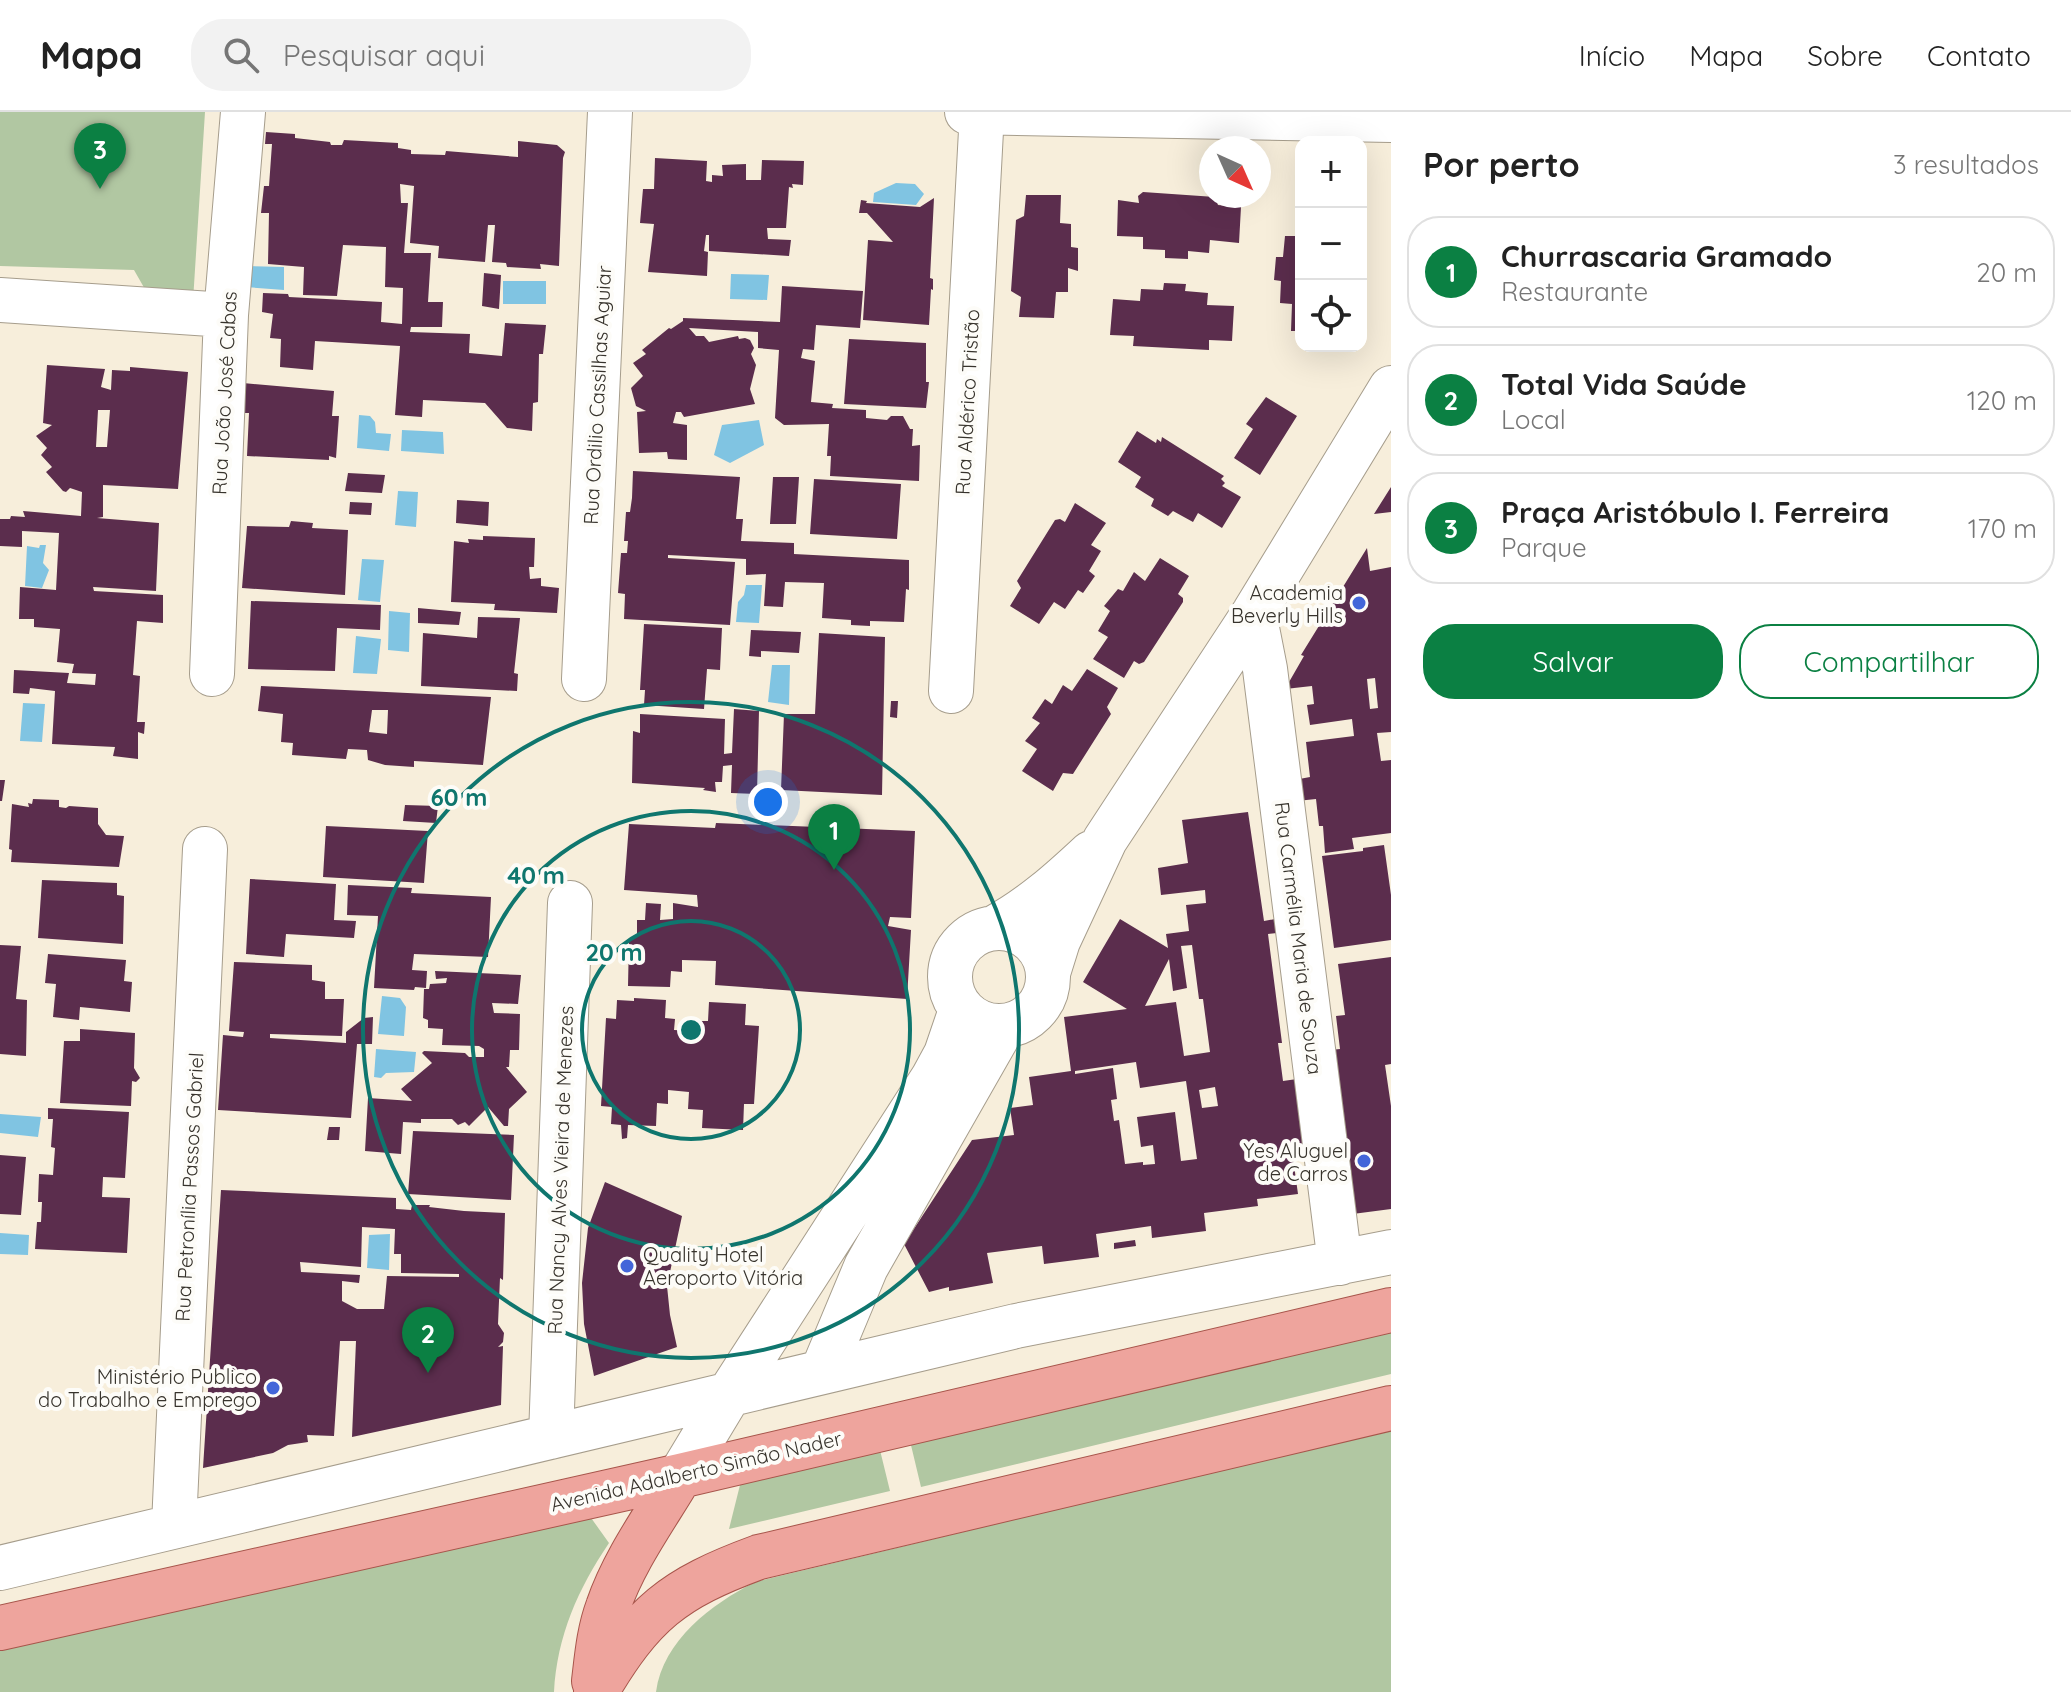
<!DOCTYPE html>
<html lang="pt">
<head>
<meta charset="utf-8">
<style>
  body { margin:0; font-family:Quicksand,sans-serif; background:#f2f2f2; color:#222 }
  .controls { position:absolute; right:24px; top:24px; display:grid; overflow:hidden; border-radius:16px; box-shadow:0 8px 32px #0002 }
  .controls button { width:72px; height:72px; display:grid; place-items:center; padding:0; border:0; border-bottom:2px solid #e0e0e0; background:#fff; color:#222; font:40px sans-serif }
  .compass { position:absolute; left:1199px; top:24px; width:72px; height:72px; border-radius:50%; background:#fff; box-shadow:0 8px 32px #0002; rotate:135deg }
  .you { position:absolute; left:768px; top:690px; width:28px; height:28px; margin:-20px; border:6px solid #fff; border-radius:50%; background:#1a73e8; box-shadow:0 0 0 12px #1a73e833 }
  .badge { display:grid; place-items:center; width:52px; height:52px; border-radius:50%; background:#0b8043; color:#fff; font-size:26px; font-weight:700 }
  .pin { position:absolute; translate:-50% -66px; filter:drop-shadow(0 2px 4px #0008) }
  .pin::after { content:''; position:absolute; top:42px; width:28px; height:24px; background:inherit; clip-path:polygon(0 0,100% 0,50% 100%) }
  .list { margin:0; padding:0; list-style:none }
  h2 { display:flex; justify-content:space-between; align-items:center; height:104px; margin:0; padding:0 32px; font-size:34px }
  h2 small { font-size:26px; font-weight:400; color:#767676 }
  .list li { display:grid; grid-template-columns:52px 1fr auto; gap:24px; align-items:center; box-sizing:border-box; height:112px; margin:0 16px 16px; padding:0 16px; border:2px solid #e0e0e0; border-radius:32px }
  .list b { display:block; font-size:30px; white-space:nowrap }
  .list p { margin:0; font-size:26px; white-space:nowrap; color:#767676 }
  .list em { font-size:26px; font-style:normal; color:#767676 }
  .actions { display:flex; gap:16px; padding:24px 32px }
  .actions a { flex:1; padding:18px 0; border:2px solid #0b8043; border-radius:32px; text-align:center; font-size:28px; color:#0b8043 }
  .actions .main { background:#0b8043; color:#fff }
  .icon { flex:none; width:44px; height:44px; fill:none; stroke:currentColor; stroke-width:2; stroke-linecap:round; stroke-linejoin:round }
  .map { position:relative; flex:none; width:1391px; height:1580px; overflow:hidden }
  header { display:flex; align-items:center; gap:48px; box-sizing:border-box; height:112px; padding:0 40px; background:#fff; border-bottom:2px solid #e0e0e0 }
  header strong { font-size:38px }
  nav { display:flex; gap:44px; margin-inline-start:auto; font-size:28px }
  .search { width:560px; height:72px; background:#f2f2f2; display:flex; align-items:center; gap:20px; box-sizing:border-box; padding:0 28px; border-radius:32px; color:#767676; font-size:30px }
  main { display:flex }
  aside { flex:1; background:#fff }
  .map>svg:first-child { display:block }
  .green { fill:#b1c7a2 }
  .water { fill:#80c4e2 }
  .building { fill:#5b2d4d; fill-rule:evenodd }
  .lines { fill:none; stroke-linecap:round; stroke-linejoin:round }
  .minor-casing { stroke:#a69d8c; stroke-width:46 }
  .major-casing { stroke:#a7554b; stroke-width:46 }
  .minor { stroke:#fff; stroke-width:44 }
  .major { stroke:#eea49d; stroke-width:44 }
  .ring { fill:none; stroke:#0f766e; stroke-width:4 }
  .poi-dot { fill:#4366d9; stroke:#fdfcf8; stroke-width:3 }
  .labels { text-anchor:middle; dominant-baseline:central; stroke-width:8; stroke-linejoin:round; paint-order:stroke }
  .street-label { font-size:20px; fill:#37332c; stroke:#fdfcf8 }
  .poi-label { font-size:20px; fill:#37332c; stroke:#fdfcf8; text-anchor:end }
  .centre { fill:#0f766e; stroke:#fdfcf8; stroke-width:4 }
  .ring-label { font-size:24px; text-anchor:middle; font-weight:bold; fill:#0f766e; stroke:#fdfcf8; stroke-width:8; stroke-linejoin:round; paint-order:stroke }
</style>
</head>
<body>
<header>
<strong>Mapa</strong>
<div class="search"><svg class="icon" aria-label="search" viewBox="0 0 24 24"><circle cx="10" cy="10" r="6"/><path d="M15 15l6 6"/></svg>Pesquisar aqui</div>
<nav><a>Início</a><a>Mapa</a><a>Sobre</a><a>Contato</a></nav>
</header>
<main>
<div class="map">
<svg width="1391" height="1580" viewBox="0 0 1391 1580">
  <rect width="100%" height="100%" fill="#f7eedb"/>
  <path class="green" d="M0,0h205l-12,189 -43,-3 -16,-28 -134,-4z
    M1391,1214v48l-470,113 -11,-46z
    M1391,1317v263h-735c7,-52 56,-88 99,-110z
    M879,1334l11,45 -161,38 13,-52z
    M589,1403l20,28c-31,46 -52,93 -55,149h-554v-43z"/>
  <path class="water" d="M896,71l19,1 9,10 -8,11 -43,-3 1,-9z
    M247,154l37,1v23l-39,-3z
    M731,162l38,1 -2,25 -37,-1z
    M503,169h43v23h-43z
    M359,303l11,1 5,6 1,11 15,1 -2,17 -32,-3z
    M759,308l5,25 -34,18 -16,-8 8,-30z
    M402,318l41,2 1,22 -43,-3z
    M398,379l20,1 -2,35 -21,-2z
    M40,433h6l-3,18 6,7 -7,18 -17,-2 2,-40 12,2z
    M362,447l22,1 -4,42 -22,-2z
    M746,473h16l-3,38 -23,-1 2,-20 6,-7z
    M389,499l21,2 -1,39 -21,-2z
    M356,524l25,3 -4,35 -24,-1z
    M772,553h18l-1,40 -21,-3z
    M23,591l22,1 -3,38 -22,-1z
    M382,884l18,2 6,9 -2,29 -26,-2z
    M376,937l40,3 -2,20 -28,1 -5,5 -7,-1z
    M0,1002l41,3 -3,20 -38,-4z
    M0,1121l29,2 -1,20 -28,-1z
    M390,1122l-1,36 -22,-2 2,-33z"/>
  <path class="building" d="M266,20l29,2v4l35,4 1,3h11l2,-5 54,3v5l13,2v4l34,1 1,-4 72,6v-16l39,4 8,7 -2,6 -4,108 -19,-2 1,5 -34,-2 -1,-4 -14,-1 3,-37h-7l-3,37 -47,-4 1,-12 -29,-3 4,-57 -14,-2 1,19h7l-4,50h27l-3,49h15l-1,25h-31l-1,5 60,2 -1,19 33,3 3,-33 41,2 -3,29h-4l-1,48 -5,1 -1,28 -25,-3 -22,-25 -62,-3 -1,17 -27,-2 5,-69 -85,-5 -2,29 -33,-3 1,-28 -11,-1 3,-24 -11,-2 1,-19 25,1 1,3 93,5 -1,20 21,2 1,-36 -18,-1 1,-40 -43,-2 -6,51 -34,-1 1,-28 -36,-3 1,-51h-8l3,-27h5l3,-42h-7z
    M655,46l52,3 -1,20 6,1v-7l11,1 -1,-11 24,-1v16h15l1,-20 42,1 -1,24 -11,-1 1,4 -4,-1 -3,41h-19l1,11 23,1 -2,16 -80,-5v-16h-3l-2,16 4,1 -1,24 -59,-4 6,-48 -14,-1 3,-34h11z
    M1143,80l72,5 3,8 23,2 -2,36 -29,-3 -1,13 -21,-2v8l-23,-1v-8l-22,-1v-12l-26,-1 1,-36 21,3 -1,-7z
    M1026,83h35l-1,28 11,1v23l7,1v23l-10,-3v24h-12l-2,26 -35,-1 2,-20 -10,-6 5,-71 8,-4z
    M934,86l-4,80 3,1v11l-2,-1 -2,36 -66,-5 5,-80 25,2 -26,-29h-8l2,-13 6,1 -1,2 54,4z
    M1298,97h3v122h-10l1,-27 -12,-1 1,-22 -7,-1 2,-23h7l2,-21h11z
    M484,161l17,2 -2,34 -17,-3z
    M1164,171l22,1 -1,7 23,2 -1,12 27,1 -2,35 -23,-1v10l-76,-4 1,-10 -24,-1 3,-36 27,2 1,-12 22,1z
    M782,174l81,5 -3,37 -44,-3 -2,25 -11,-1 -2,9 14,3 -4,41 22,2 -1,4 34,2v8l21,2 4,-4h12l7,13h3l-1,17 8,-1 -1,36 -89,-5 1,-20h-4l2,-32 -45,1 -9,-7 4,-68 -21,-2v-16l-69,-4 7,8h8l5,6 29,-6 1,3 6,-1 5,2 4,8 -3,6 5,11 -6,24 5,15 -71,13 -3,-5h-5l-3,11 14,2v35l-19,-1 -1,-7 -28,1 -2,-41 9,-1 -10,-5 -5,-18 12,-12 -10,-13 13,-9 -4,-4 27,-22 2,1 12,-8v-3l97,4z
    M849,227l77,4v39h3l-3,26 -82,-4z
    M47,253l58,4 -4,18 10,3 1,-20 18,1v-4l58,5 -10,117 -75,-4v32l-6,1 62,5 -3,68 -63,-4 1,4 69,4v28l-26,-2 -4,54 7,1 -3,46h8l-1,12 -6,-2v27l-25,-3 2,-9 -63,-3 3,-53 -25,-3 -1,6 -16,-1 1,-23 55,3 -2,10 28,2 1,-11 -24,-1 2,-9 -17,-2 3,-33 -26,-2v-8h-15l1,-32 36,3 3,-57 -37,-2v16l-22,-1v-27h10l1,-3 14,1 -2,-6 58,5 1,-24 -12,-4 -4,4 -3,-1 -17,-19 6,-5 -11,-12 6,-7 -11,-12 16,-11 -9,-2zM98,298h12l-3,37h-11z
    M243,271l91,8 -2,25h7l-3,42 -7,-2v4l-82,-4 2,-43h-8z
    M1266,285l31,19 -37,59 -26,-17 19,-29 -7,-5z
    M1137,319l19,12 1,-4 4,3 1,-5 62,39 -3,3 4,4 -3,3 19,11 -19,31 -24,-15 -5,9 -20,-11 -5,5 -17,-10 3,-7 -19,-12 6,-10 -23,-15z
    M633,359l107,6 -4,42h7l-2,22 53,2v11l115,6v30l-3,-1 -2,33 -34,-1v5l-19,-1v-5l-29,-2 2,-35 -39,-1 -2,25 -19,-1 2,-32 -20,1v-16l-78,-4v3l67,4 -5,63 -106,-6 1,-25 -7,-1 3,-40h6l1,-12h-4l2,-29h4l2,-14z
    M348,361l37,2 -3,18 -37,-2z
    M773,365h26l-3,47h-26z
    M814,367l87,5 -4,55 -87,-5z
    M1391,375v25l-17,2z
    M457,388l32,2 -1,24 -32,-3z
    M350,390l22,1 -1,12 -22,-1z
    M1075,391l31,20 -15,22 10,6 -12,20 6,5 -12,17 -5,-3 -13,19 -11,-7 -15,22 -29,-18 11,-18 -4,-7 38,-61 5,-1 5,3z
    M291,409l22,2 -1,5 36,2 -3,65 -103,-7 5,-62 42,1z
    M483,424l52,2 -1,29h-5l1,12 11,-1v8l18,2 -2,25 -63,-3 1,-6 -44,-2 3,-61 15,2 -1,-4 15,1z
    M1367,436l3,23 21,-4v165l-14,1 4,28 10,-1v73l-39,5 2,11 -29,4 -2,-27h-4l-3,-27 -19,2 -3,-21 16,-3 -4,-35 48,-6 -2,-17 -42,6 -3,-20 7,-1 -2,-18 -27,3 19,-33 -3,-1zM1375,566l3,30 -8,1 -3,-30z
    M1160,446l29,18 -11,18 5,4v4l-39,60 -5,2 -5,-3 -10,17 -31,-19 15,-22 -10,-6 12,-20 -6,-5 14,-17 5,2 11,-19 11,9z
    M251,489l130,4 -1,25 -43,-2 -2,43 -87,-2z
    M418,496l43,4 -2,13 -41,-2z
    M478,505l42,1 -6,55 4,1 -1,17 -96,-5 2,-53 54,5z
    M644,512l78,4 -2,42 -13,-1 -3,40 -60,-4 1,-15h-5z
    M751,518l50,2 -2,21 -38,-2v6l-12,-1z
    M819,521l66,4 -3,158 -101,-5 3,-76h31z
    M1087,557l31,19 -11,19 4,7 -38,60 -10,-1 -10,18 -31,-20 15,-22 -12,-8 15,-18 -8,-5 13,-19 7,5 11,-19 9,6z
    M261,574l230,11 -8,68 -69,-4v6l-29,-2 -17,-5 -1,-10 -19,-1 -2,10 -54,-4 1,-12 -12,-1 2,-28 -25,-3zM372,598h16l-1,24 -18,-2z
    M891,589h7l-1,17 -7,-1z
    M734,597l25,2 -2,83 -26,-1 1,-28 -9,1 -1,16h-7l1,10 -13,-2 2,-2 -73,-5 1,-52 7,2v-19l85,5 -1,35 8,-1z
    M0,668h5l-3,21h-2z
    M33,687l26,1v7l7,1 3,-2 29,2v16l8,11 18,1 -5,31 -108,-5 1,-12 -3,-1 3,-45 17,3 -1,-4 4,1z
    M405,693l33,1 -2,17 -33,-2z
    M1248,700l16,109 11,-2 2,14 -9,1 14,109h-4l5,38 14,-2 9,71 -14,1 6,43 -41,5 1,7 -54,7 2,18 -54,7 -1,-12 -55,8 3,23 -55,7 -2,-18 -55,7 6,30 -44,8v-4l-20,5 -25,-48 68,-104 42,-5 -4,-27 23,-3 -4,-28 42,-6 -7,-54 63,-8 -44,-27 37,-63 48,29 -2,-14 23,-3 -3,-26 20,-2 -1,-13 -44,5 -3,-27 30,-5 -6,-43zM1192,833l7,54h4l7,53 -26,4 -8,-54 -31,4 24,-47 4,32 14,-3 -6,-42zM1136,950l4,26 46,-7 11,78 -16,2 -6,-49 -38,5 4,30 12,-2 2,19 -12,1v-3l-18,2 -6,-44 -5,1 -3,-21 6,-1 -4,-31 -38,6v-3zM1215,975l3,19 -16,2 -3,-18z
    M716,711l199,8 -4,87 -21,-1 -2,9 23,4 -4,69 -192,-14 1,-24 -34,-1v12l-11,-1 -1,16 -42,-1 1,-47 8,-4v-15h8l1,-17 15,1 -1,16 13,-1v-16l25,4 -1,-12 -73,-5 5,-66 86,4z
    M326,714l102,5 -4,52 -101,-6z
    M1384,733l7,50v45l-57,8 -12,-92 41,-5v-3z
    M250,767l86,5 -2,36 22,1 -2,17 -68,-4 -2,23 -38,-3z
    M42,768l75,3v12l7,1 -1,48 -85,-6z
    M348,773l64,3 -1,5 80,4 -3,60 -74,-3 -2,16 15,1 -1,17 -11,-1 -1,3 -40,-2 4,-72 -31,-1z
    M0,833l21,1 -5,53 11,1 -1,56 -26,-2z
    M48,842l78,6 -2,21 8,1 -2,30 -50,-5 -1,13 -26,-3 3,-33 -11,-1z
    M1391,845v107l-6,1 6,41v103l-46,6 -15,-165 10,-1 -4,-33 9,-1 -7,-51z
    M234,850l78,3v15l13,2v17h19l-2,37 -72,-2v4l76,5v-11l18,-14 9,-1 -1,27h-15l-6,74 -133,-8 5,-75 20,2 1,-5 -15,-1z
    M435,859l86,4 -3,29 -26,-1 2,10 26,1 -1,36h-9l-1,17h-3l21,25 -18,17 -1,17h-4l-16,-19 -19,19 -4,-4 -7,3 -6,-6h-31v4l-18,-1 -2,32 -36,-3 3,-53 44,3 -11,-12 31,-26 -10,-10 2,-2 41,2 4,4h15v-8l-5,-3 -37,-1 1,-16 -15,-1v-8l-5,-2 1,-29h5l1,-5 16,-1 1,-5 -11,1z
    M634,886l32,2 -1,18 10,1 -1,11 21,1v-10h13l1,-19 37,2 -1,21 14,1 -5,78h-10l-1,26 -41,-2 1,-18 -15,-1 1,-17 -21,-2v14l-11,-1 -1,23 -28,-1 -1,13 -5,1 -1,-14 -10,-1 1,-17 -11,-1 5,-88 10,1 1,-19 17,1z
    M80,917l55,4 -1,35 6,10 -4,4 -4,-1 -1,25 -71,-3 4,-62h16z
    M48,996l81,4 -4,66 -22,-1 -1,20 28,1 -3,55 -92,-4 2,-27h4l1,-20h-4l1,-28 14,1 2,-27 -4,-1 2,-28h-5z
    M329,1015h11l-1,13h-12z
    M413,1019l101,4 -3,65 -103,-6z
    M0,1043l26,2 -5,58 -21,-1z
    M605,1070l77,34 -15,70 3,29 7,32 -83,29 -10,-52 -2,-41 6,-55z
    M221,1078l175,8v11l15,1 1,-5h18l-1,2 35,4 41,2 -2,67 -3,-2 -2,46 6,9 -1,9 -5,5 5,-1 -2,59 -149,32 4,-96h-16l-6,95 -27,-1 1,7 -20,3 -15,8 -70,15zM362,1115l33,2 -1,25h7v19l58,1v3l-72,-1 -3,33h-27l-15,-8v-20l17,2 1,-8 -59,-3 -1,-10 61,5z
    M1135,1128l1,6 -22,3v-6z"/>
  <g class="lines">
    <g class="minor-casing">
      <path id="minor" d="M967,0l424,8
        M0,188l226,15
        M1254,501l11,56 75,594
        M212,562l14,-359 17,-203
        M584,567l26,-567
        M951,579l31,-579
        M950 865a49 49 0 1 1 98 0a49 49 0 1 1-98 0Z
        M994,816c37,-20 67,-47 97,-75
        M1048,861l10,-32 47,-101 149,-227 137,-225
        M823,1258l43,-103 137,-240
        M551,1325l19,-534
        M680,1364l50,-83 203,-315 13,-24 15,-44
        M174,1413l31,-676
        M0,1456l1016,-242 375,-74"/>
    </g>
    <g class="major-casing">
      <path id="major" d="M0,1516l680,-152 711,-166
        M594,1569c3,-25 5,-50 14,-74 16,-47 47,-89 72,-131
        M596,1580c47,-79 76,-103 163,-135l632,-149"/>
    </g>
    <use href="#minor" class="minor"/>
    <use href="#major" class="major"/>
  </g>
  <g class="ring">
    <circle cx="691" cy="918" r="109"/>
    <circle cx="691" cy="918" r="219"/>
    <circle cx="691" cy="918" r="328"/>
  </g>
  <g class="poi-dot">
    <circle cx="1359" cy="491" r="8"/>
    <circle cx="1364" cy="1049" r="8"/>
    <circle cx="627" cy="1154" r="8"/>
    <circle cx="273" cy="1276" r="8"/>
  </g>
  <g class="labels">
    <g class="street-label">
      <text transform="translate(224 281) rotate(-87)">Rua João José Cabas</text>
      <text transform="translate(597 283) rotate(-87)">Rua Ordilio Cassilhas Aguiar</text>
      <text transform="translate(967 290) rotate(-87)">Rua Aldérico Tristão</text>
      <text transform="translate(1299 826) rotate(83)">Rua Carmélia Maria de Souza</text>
      <text transform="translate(560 1058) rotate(-88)">Rua Nancy Alves Vieira de Menezes</text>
      <text transform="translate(189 1075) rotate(-87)">Rua Petronília Passos Gabriel</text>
      <text transform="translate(696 1359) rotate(-13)">Avenida Adalberto Simão Nader</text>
    </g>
    <g class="poi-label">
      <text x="1343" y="480">Academia<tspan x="1343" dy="23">Beverly Hills</tspan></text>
      <text x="1348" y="1038">Yes Aluguel<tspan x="1348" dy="23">de Carros</tspan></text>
      <text x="643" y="1142" text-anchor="start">Quality Hotel<tspan x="643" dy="23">Aeroporto Vitória</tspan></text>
      <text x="257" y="1264">Ministério Publico<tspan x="257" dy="23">do Trabalho e Emprego</tspan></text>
    </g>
  </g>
  <circle cx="691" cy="918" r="12" class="centre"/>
  <g class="ring-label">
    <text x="459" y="694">60 m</text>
    <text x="536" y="772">40 m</text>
    <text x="614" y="849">20 m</text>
  </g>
</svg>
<div class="controls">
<button>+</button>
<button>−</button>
<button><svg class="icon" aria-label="locate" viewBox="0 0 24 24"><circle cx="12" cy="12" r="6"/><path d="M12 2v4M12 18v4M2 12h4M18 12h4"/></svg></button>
</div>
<svg class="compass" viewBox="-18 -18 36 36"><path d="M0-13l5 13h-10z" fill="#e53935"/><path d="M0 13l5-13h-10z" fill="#767676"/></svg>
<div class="you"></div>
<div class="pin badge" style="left:834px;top:758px">1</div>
<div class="pin badge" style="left:428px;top:1261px">2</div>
<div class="pin badge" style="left:100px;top:77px">3</div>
</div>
<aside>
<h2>Por perto<small>3 resultados</small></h2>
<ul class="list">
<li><span class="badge">1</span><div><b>Churrascaria Gramado</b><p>Restaurante</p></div><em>20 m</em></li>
<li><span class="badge">2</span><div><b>Total Vida Saúde</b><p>Local</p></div><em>120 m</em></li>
<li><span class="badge">3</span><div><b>Praça Aristóbulo I. Ferreira</b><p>Parque</p></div><em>170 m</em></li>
</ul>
<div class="actions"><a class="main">Salvar</a><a>Compartilhar</a></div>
</aside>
</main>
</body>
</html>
